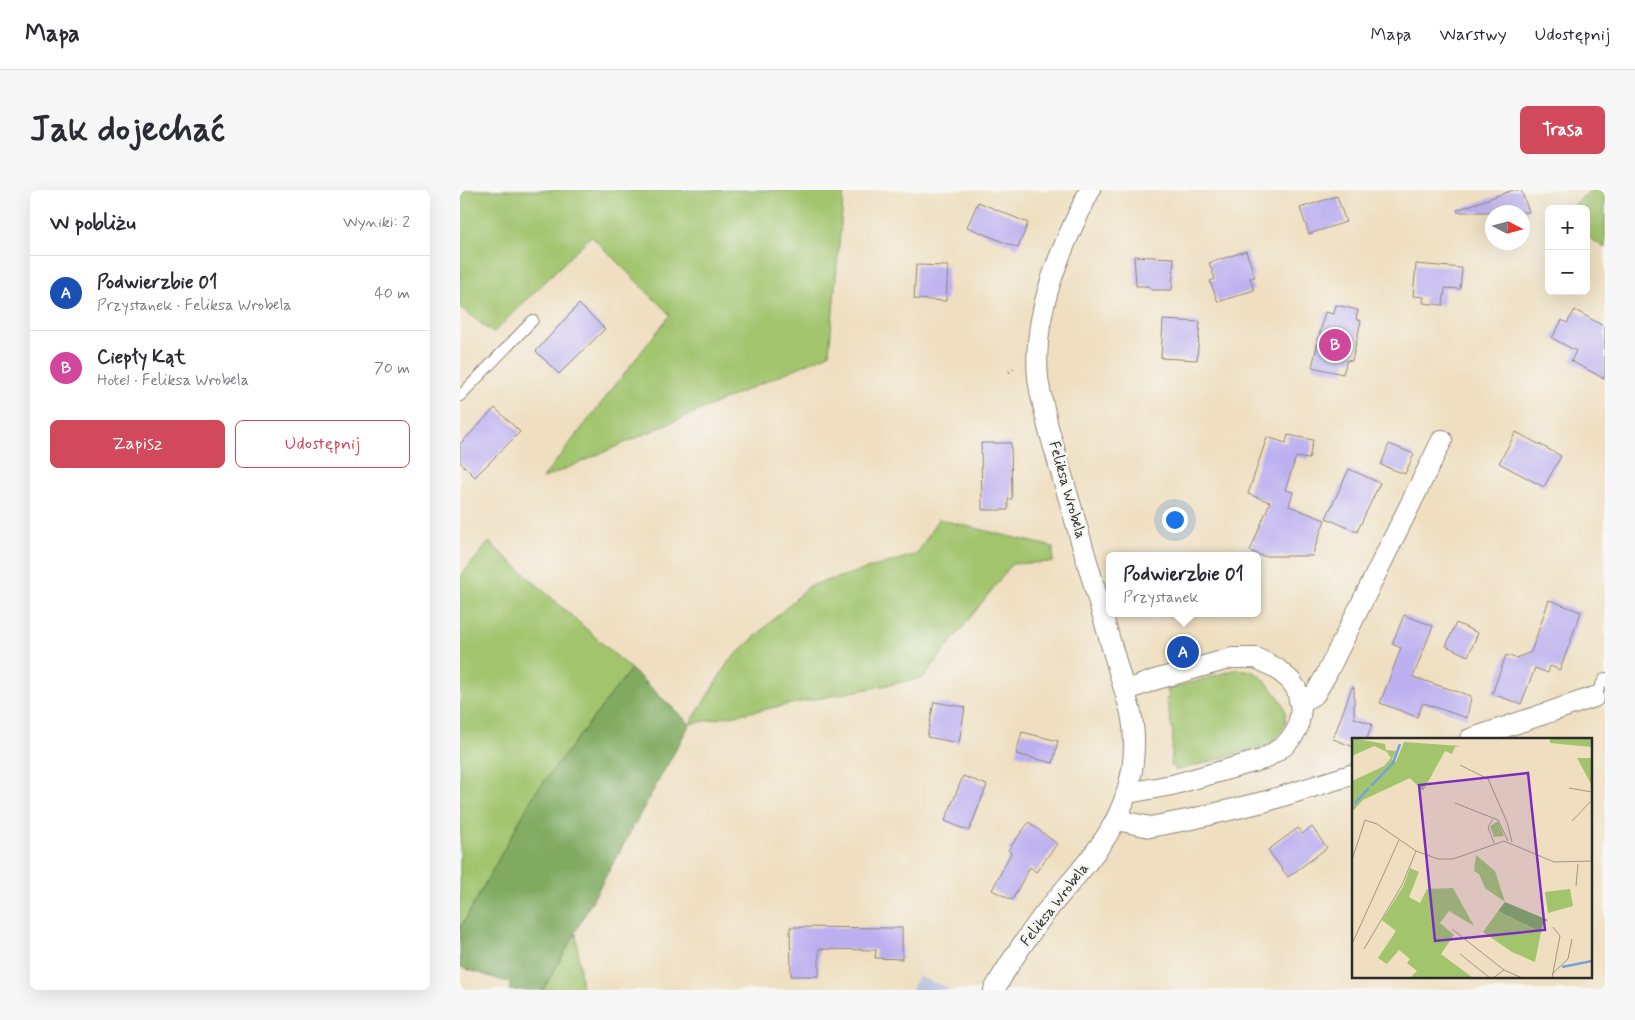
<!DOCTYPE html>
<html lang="pl">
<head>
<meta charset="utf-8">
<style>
  body { margin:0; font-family:Mynerve,sans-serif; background:#f7f7f7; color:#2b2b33 }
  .controls { position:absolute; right:15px; top:15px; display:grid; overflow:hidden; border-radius:8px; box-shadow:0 5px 20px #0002 }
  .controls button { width:45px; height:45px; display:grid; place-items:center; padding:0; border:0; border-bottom:1px solid #e1e1e2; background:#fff; color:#2b2b33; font:25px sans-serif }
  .compass { position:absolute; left:1025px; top:15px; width:45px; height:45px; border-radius:50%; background:#fff; box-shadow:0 5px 20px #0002; rotate:96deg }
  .you { position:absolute; left:714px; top:329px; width:18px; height:18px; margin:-12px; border:4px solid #fff; border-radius:50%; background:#1a73e8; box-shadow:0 0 0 8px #1a73e833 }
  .badge { display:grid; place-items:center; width:32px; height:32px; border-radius:50%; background:#d1495b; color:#fff; font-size:16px; font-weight:700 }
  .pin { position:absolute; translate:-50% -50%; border:2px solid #fff; box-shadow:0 1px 5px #0006 }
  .popup { position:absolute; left:646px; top:362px; width:155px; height:65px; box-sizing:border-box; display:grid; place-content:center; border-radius:8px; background:#fff; filter:drop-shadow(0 1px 4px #0005); font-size:16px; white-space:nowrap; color:#7c7c81 }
  .popup b { font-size:19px; color:#2b2b33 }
  .popup::after { content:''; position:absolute; left:50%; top:100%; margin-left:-10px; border:10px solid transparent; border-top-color:#fff }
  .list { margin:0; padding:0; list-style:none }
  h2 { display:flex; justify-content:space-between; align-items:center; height:65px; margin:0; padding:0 20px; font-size:21px }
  h2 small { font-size:16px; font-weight:400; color:#7c7c81 }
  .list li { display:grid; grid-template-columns:32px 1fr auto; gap:15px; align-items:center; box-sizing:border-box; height:75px; padding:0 20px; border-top:1px solid #e1e1e2 }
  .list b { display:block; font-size:19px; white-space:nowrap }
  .list p { margin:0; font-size:16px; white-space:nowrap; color:#7c7c81 }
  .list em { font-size:16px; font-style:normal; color:#7c7c81 }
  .actions { display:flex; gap:10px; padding:15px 20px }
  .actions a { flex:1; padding:11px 0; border:1px solid #d1495b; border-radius:8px; text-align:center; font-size:18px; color:#d1495b }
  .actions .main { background:#d1495b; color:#fff }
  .map { position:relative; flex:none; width:1145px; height:800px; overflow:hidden; border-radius:8px }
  header { display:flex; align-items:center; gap:30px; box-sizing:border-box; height:70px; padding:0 25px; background:#fff; border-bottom:1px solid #e1e1e2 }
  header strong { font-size:24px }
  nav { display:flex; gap:28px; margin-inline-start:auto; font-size:18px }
  .intro { display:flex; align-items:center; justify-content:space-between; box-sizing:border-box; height:120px; padding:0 30px }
  h1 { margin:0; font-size:35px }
  .button { padding:12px 22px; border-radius:8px; background:#d1495b; color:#fff; font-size:18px; font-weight:700 }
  main { display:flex; gap:30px; padding:0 30px }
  aside { flex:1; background:#fff; border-radius:8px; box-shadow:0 5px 20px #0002 }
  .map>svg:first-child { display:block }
  .industrial { fill:#bcc3de }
  .green { fill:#a1c46d; stroke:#66784c }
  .forest { fill:#80aa60; stroke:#566a46 }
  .building { fill:#bcb0f0 }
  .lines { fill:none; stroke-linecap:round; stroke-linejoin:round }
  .service-casing { stroke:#8d8576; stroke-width:12 }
  .minor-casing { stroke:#8d8576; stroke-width:22 }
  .path { stroke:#8d8576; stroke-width:3; stroke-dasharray:1 4; stroke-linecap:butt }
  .service { stroke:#fff; stroke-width:10 }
  .minor { stroke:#fff; stroke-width:20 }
  .labels { text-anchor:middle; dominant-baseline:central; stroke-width:5; stroke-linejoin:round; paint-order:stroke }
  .street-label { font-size:15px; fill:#2b2b2b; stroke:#f6f6f2 }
  .inset-river { fill:none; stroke:#74a2dd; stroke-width:2.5 }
  .inset-road { fill:none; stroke:#a19784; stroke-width:1 }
  .view { fill:#7b2cbf; fill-opacity:0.15; stroke:#7b2cbf; stroke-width:2.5 }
  .inset-edge { fill:none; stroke:#2b2b2b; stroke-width:2.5 }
</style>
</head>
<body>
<header>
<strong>Mapa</strong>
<nav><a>Mapa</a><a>Warstwy</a><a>Udostępnij</a></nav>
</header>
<div class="intro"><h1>Jak dojechać</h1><a class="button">Trasa</a></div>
<main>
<aside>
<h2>W pobliżu<small>Wyniki: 2</small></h2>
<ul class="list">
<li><span class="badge" style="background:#1a4fb4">A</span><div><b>Podwierzbie 01</b><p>Przystanek · Feliksa Wrobela</p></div><em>40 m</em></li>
<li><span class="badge" style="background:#d1479c">B</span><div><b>Ciepły Kąt</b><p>Hotel · Feliksa Wrobela</p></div><em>70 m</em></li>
</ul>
<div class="actions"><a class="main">Zapisz</a><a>Udostępnij</a></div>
</aside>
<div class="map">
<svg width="1145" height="800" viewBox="0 0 1145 800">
  <rect width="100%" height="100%" fill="#f6f6f2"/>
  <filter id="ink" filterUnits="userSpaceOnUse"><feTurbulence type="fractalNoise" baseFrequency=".02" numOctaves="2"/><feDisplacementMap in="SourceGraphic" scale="10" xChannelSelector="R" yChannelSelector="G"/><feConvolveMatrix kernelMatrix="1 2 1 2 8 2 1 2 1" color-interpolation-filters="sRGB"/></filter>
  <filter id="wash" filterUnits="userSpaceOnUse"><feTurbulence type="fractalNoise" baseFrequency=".0096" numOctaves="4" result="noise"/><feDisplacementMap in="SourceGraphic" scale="20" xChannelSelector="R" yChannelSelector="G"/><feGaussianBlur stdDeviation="1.12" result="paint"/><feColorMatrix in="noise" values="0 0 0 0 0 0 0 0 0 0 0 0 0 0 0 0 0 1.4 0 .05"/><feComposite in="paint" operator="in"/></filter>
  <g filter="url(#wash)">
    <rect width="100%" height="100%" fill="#efdfc0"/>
    <path class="industrial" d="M458,786l34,14h-40z"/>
    <path class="green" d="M0,0h384l-15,164 -287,125 128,-164 -79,-79 -98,97 -33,-26z
      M1131,0h14v58l-19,-12v-27h-18z
      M478,329l115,28v15l-41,2 -89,114 -233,46 39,-63 80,-75 108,-32z
      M29,352l142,127 -96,124 -75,136v-352z
      M777,479c22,1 26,9 39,25 16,18 12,38 -9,51 -7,4 -17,5 -25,7 -23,7 -45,13 -67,19l1,-4 -5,-1 2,-33 -7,-34 3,-2 -2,-7z
      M116,743l6,57h-39z"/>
    <path class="forest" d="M171,479l59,55 -147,266h-34l1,-7 -50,-16v-38l75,-136z"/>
    <g id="blocks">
      <path class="building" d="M1053,0h8l8,22h-71l-1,-2z
        M877,6l9,26 -37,12 -9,-26z
        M518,12l50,21 -10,25 -51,-21z
        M786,61l9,26 -5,1 4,12 -36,12 -8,-21 5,-2 -6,-16z
        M674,66l40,2 -2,32h-21l-3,-4h-12z
        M956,74l46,4 -2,21 -15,-1 -2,17 -20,-2 1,-6 -11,-1z
        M456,75l32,1 -2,35 -32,-2z
        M119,114l26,25 -46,45 -23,-23z
        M876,115l22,5 -2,9 5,2 -9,40 -5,-1 -4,14 -31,-7 13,-55 9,2z
        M1115,120l30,17v52l-34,-18 5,-10 -24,-13 10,-18 5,3z
        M703,130l37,2 -3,38 -36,-2z
        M35,218l25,24 -45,45 -15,-15v-18z
        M1056,242l45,24 -17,31 -45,-24z
        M828,245l25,5 -4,19 -13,-2 -11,33 8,2 -4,14 36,14 -13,36h-50l-12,-5 20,-49 -22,-8 19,-57 19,6z
        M521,253h30l1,56h-4v11h-26z
        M929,254l25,10 -9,20 -24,-9z
        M889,279l31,14 -23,49 -31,-14z
        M1089,410l32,12 -21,58 -10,-4 -2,7 -13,-5 -14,36 -29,-10 14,-39 10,3 15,-6z
        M944,425l29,11 -20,51 58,19 -4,22 -44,-15 -6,14 -37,-14 21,-55 -9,-4z
        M996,433l22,10 -10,23 -22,-10z
        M892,497l2,1v30l18,6 -5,15h-13v8l-21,-8z
        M474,512l31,5 -6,36 -32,-6z
        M562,542l36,9 -5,22 -37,-9z
        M503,586l24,9 -18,46 -24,-10z
        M569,632l28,22 -21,28 -6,-5 -18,33 -20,-10 19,-37 -3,-3z
        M852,637l15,21 -39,29 -20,-27 30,-22 4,6z
        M330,737l112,1v31l-27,-1 1,-8 -57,-1v27h-28z"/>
    </g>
  </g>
  <g filter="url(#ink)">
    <use href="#blocks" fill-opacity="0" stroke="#8d8576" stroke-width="1"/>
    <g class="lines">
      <g class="service-casing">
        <path id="service" d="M0,206l73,-76
          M1134,507l11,-19"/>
      </g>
      <g class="minor-casing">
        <path id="minor" d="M665,501l29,-11 78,-22h24l20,10 15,13 6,9 4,19 -3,18 -5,9 -9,10 -20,13 -92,26 -44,8
          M841,512l14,-8 11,-19 116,-235
          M1010,549l124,-42
          M657,630l33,7 42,-8 75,-18 87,-27
          M534,800c14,-25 31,-50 48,-73 38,-49 80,-83 90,-147 3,-20 3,-38 -1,-57l-83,-286c-3,-16 -8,-32 -10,-49 -6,-66 23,-130 52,-188"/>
      </g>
      <path class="path" d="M549,182l7,-5"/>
      <use href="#service" class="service"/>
      <use href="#minor" class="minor"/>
    </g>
  </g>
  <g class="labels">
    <g class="street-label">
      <text transform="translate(607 300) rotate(74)">Feliksa Wrobela</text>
      <text transform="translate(595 715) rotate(-52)">Feliksa Wrobela</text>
    </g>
  </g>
  <g transform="translate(892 548)">
    <rect width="240" height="240" fill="#efdfc0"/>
    <path d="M0,0l33,6 1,6 10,1 -4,8 4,3 8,-20 57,4 -6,1 -3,7 -7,-3 -22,40 -13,-13 -47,22 -11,12v-31l32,-15 7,-8 -4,-6 -13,-6 -22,10zM198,0h42v9l-42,-4zM225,20h15v29l-3,-7zM146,83l6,15 -10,1 -4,-11zM124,117l19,16 10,31 -20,-14 -6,-14 -5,-3zM58,130l9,4 -10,25 11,6 7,-14 26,-1 21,38 -25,-15 -9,12 14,12 -13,19 32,24h-63l7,-7 -10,-8 3,-4 -11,-9 -12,14 -9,-6 18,-27 -14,-11 21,-33zM218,151l3,17 -25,7 -3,-21zM146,173l43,21 -6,30 -23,-10 -29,-20z" fill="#a1c46d"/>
    <path d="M153,164l43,18 -5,3 -2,9 -43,-21z" fill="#80aa60"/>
    <path class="inset-river" d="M19,48l22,-23 7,-19M3,65l14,-15M210,229l30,-6"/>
    <path class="inset-road" d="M108,27l28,14 19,43 5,20M217,50l23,4M103,65l43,17 10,21M141,81l-5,8 6,16M220,83l20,-21M0,122l13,-40 12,4 39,27 22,8h15l51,-18 50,21 38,-1M224,148l2,-22M100,191l52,41M0,206l47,-104M12,211l38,-64 14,-34M108,216l30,24M200,236l16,-15 4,-20M141,240l11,-8 18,8M200,240l8,-42 -7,-9"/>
    <path class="view" d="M176,35l17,157 -110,11 -16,-156z"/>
    <rect width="240" height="240" class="inset-edge"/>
  </g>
</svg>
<div class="controls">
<button>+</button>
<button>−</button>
</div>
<svg class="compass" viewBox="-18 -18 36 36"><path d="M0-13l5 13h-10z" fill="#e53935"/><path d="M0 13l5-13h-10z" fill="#7c7c81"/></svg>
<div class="you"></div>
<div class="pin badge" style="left:723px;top:462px;background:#1a4fb4">A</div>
<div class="popup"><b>Podwierzbie 01</b>Przystanek</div>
<div class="pin badge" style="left:875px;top:155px;background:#d1479c">B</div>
</div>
</main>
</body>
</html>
